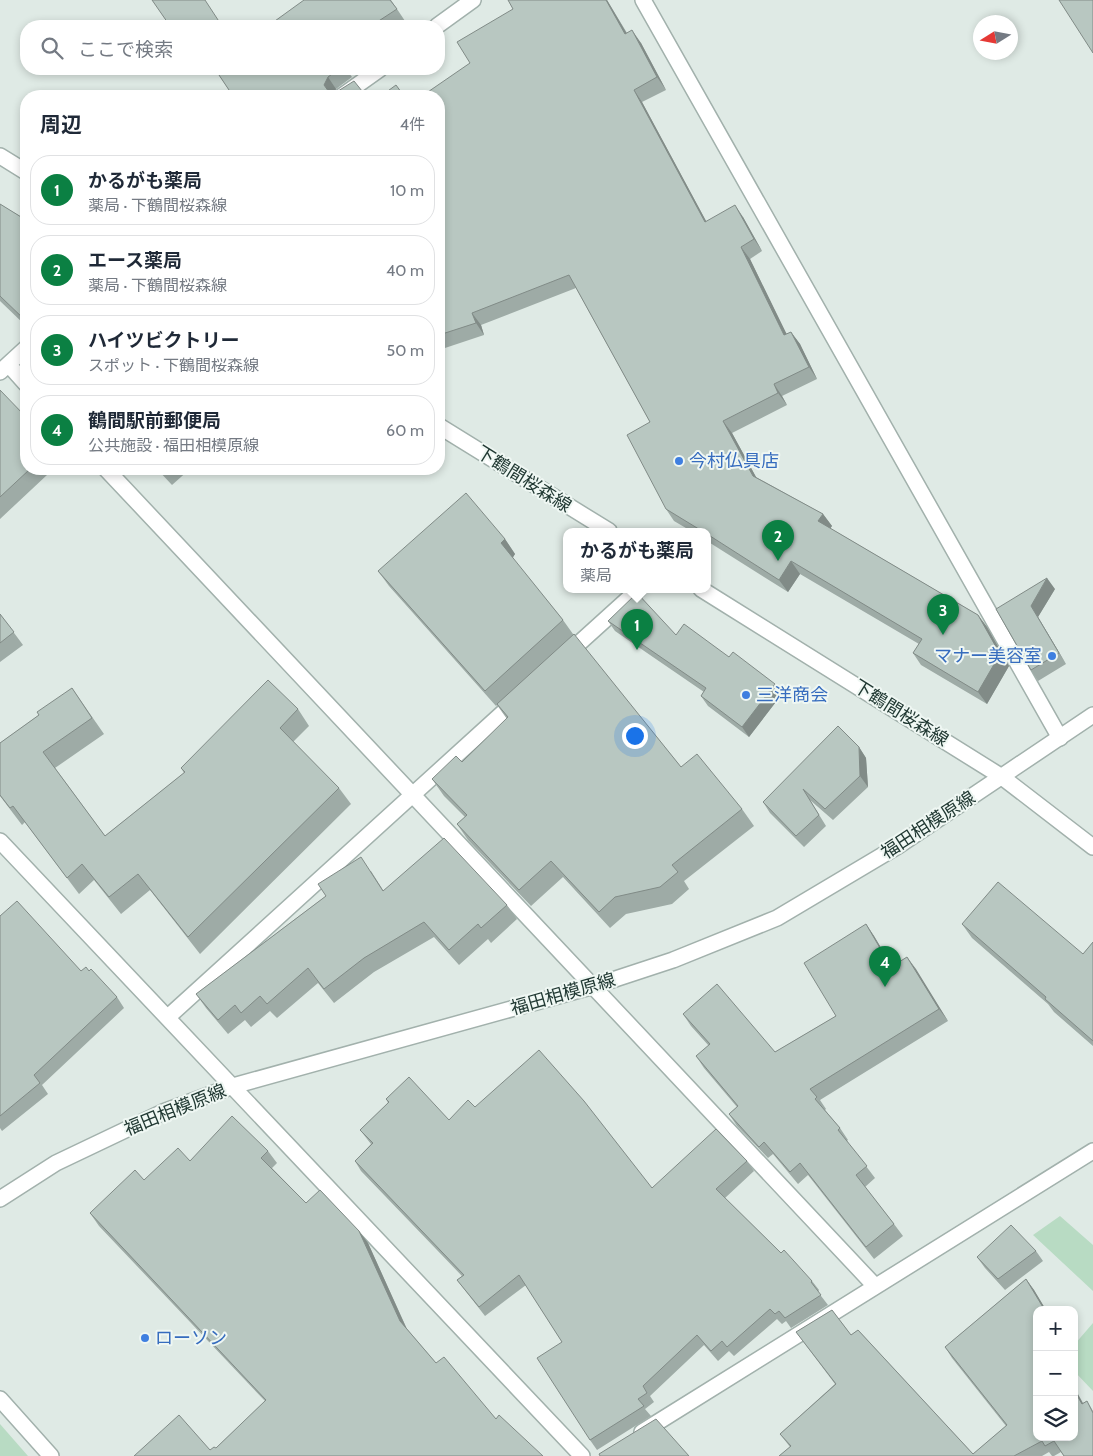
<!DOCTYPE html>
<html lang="ja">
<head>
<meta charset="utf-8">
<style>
  body { margin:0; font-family:Cabin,"Noto Sans JP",sans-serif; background:#f6f6f7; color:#1f2937 }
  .controls { position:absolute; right:15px; bottom:15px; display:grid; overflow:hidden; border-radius:10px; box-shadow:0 2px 8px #0003 }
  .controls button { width:45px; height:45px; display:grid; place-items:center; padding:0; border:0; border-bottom:1px solid #e0e1e3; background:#fff; color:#1f2937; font:25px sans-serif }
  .compass { position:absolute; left:973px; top:15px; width:45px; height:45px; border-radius:50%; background:#fff; box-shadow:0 2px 8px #0003; rotate:259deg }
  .you { position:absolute; left:634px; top:735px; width:18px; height:18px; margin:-12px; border:4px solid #fff; border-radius:50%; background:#1a73e8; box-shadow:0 0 0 8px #1a73e833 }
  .badge { display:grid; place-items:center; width:32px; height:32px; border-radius:50%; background:#0b8043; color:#fff; font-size:16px; font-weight:700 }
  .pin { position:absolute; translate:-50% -41px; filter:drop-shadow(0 1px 2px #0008) }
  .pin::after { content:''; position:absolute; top:26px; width:18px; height:15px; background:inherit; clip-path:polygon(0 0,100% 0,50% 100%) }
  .popup { position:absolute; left:563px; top:528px; width:148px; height:65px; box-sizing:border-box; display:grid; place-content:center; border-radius:10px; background:#fff; filter:drop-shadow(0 1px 4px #0005); font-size:16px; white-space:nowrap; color:#747a83 }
  .popup b { font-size:19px; color:#1f2937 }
  .popup::after { content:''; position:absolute; left:50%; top:100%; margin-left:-10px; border:10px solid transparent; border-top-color:#fff }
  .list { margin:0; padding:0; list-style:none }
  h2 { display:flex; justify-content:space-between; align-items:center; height:65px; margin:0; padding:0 20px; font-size:21px }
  h2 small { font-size:16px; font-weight:400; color:#747a83 }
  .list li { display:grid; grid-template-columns:32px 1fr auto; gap:15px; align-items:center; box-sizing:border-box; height:70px; margin:0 10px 10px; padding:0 10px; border:1px solid #e0e1e3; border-radius:20px }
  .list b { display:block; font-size:19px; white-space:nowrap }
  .list p { margin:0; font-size:16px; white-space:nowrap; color:#747a83 }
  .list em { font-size:16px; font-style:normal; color:#747a83 }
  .icon { flex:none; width:28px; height:28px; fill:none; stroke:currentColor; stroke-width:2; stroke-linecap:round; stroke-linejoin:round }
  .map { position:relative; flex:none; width:1093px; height:1456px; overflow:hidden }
  .search { position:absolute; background:#fff; box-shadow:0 2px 8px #0003; left:20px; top:20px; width:425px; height:55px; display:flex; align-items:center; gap:12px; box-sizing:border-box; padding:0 18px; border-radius:20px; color:#747a83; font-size:19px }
  .panel { position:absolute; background:#fff; box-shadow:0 2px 8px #0003; left:20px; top:90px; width:425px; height:385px; border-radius:20px }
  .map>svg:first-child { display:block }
  .green { fill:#b8dbc3 }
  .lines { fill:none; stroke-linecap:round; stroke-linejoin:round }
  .minor-casing { stroke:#a2b1ac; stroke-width:18 }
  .tertiary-casing { stroke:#a2b1ac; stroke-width:18 }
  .minor { stroke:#fff; stroke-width:15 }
  .tertiary { stroke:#fff; stroke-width:15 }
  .wall { fill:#9eaba6 }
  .shaded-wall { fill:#818b87 }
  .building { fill:#b8c7c1; stroke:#818b87 }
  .shop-dot { fill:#3f7fe0; stroke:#eff7f3; stroke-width:2 }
  .labels { text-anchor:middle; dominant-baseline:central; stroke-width:4; stroke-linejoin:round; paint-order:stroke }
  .shop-label { font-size:18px; fill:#366cbe; stroke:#eff7f3; text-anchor:start }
  .street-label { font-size:18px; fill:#213933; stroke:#eff7f3 }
</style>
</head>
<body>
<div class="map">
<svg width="1093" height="1456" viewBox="0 0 1093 1456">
  <rect width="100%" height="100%" fill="#dfeae5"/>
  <path class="green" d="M1060,1216l33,29v46l-60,-56z
    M1093,1323v68l-19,-20v-26z
    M0,1424l28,32h-28z"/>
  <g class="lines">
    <g class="minor-casing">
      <path id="minor" d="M643,0l417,738
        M437,26l36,-26
        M342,96l38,-27
        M9,365l17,19
        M0,372l26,-24
        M106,469l769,817
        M566,655l73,-66
        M0,841l582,615
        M168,1017l350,-318
        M0,1399l51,57
        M642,1432l451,-281"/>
    </g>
    <g class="tertiary-casing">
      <path id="tertiary" d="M0,156l26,16
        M439,426l170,105
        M701,589l301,188 91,70
        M0,1199l56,-36 107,-51 70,-26 361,-100 79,-26 104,-42 121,-72 195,-131"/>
    </g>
    <use href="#minor" class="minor"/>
    <use href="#tertiary" class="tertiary"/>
  </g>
  <path class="wall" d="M391,0l14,21 -7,5h-130z
    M508,0h99l20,33 14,10 25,47 -24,12 64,119 37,-4 19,34 -12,8 36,75 5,-2 9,12 17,35 -35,17 5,9 -55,28 24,44 67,37 9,12 -2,2 148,87 9,12 22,39 -22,38 -66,-39 -8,-12 6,-9 -119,-70 -12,18 -81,-51v-10h-16l-17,-10 -8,-12 -16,-87 -74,-134 -95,37 3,10 -45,15v-254l31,-33 43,-54z
    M215,69h131l6,8 -16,12 -2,4 32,3h-133z
    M0,204l26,16v106l-26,-25z
    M0,390l26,79h16l5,6 -47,44z
    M157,469h33l-18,16z
    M505,539l10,15 -3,4 51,62 10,14 108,133 61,42 12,17 -70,55 5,8 -17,15 -46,10 -16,14 -47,-51 -32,29 -63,-66 -11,-16 8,-7 -21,-21 -12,-17 30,-17 45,-43 -10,-14 -1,1 -107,-120 -11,-15z
    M1055,589l-17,28 28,47 -28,17 -7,-11 -35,-61z
    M0,614l23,31 -23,17z
    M608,621l68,14 53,22 53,37 -33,43 -41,-31 -7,-10 3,-4 -89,-61z
    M72,688l32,46 -49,34 50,68 79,-63 -3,-5 117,-59 11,17 -16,16 46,46 12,16 -151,150 -50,-64 -29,24 -27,-34 -15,14 -54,-72 -3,3 -22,-29v-53l39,-28z
    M859,747l7,11 2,29 -35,33 -23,-20 16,26 -22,21 -34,-34 -7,-11z
    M371,871l12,19 124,15 10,14 -26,24 -3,-4 -29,26 -25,-28 -60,35 -40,31 -16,-20 -41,35 -7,-7 -19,16 -6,-7 -17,14 -22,-26 -10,-14 130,-98z
    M0,916l81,55 36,26 7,11 -82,77 6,9 -46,37 -2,-3z
    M866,924l8,12 18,31 15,-10 41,64 -128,79 6,9 -1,1 15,18 8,12 -1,1 28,37 -10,9 29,37 9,12 -29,23 -66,-84 -10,9 -25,-30 -5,4 -31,-32 -8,-12 8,-7 -33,-39 -8,-12 13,-10 -18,-20 -8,-12 92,38 61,-36z
    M962,924l121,30 10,-12v104l-39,-34 -6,-8 -76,-66z
    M386,1099l63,21 26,-13 177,81 95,-27 7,10 -29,27 56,55 31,28 7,9 -1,2 10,13 -37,23 -5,-7 -4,3 -5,-5 -43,37 -5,-5 -11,10 -14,-16 -54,51 4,6 -9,7 6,7 -54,34 -7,-10 -28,-98 -36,-57 -41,31 -28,-36 5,-4 -101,-105 -6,-10 16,-17 -11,-14 28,-27z
    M268,1151l9,12 -5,5 34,35 53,28 9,12 39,86 29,34 60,56 -286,31 6,-2 49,-47 -166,-175 -9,-13 54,-33 46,-19z
    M1036,1251l7,10 -38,29 -20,-22 -8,-11z
    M1026,1279l8,11 12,20h-9v127h37v-50l9,16 4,-2 6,10v45h-29l-3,-4 -7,4h-2l-3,-4 -7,4h-263l11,-9 -10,-13 55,-50 -39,-52 36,-22 19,25 7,-5 115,124 33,-28 -54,-68 -7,-11z"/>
  <path class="shaded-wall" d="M606,0h1l27,46 -9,-12z
    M632,30l9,13 25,47 -9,-13z
    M328,77l8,12 -3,7h-1l-8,-11z
    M634,90l8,12 71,132 -8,-12z
    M735,205l8,12 19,34 -8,-12z
    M741,247l9,12 43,88 -9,-12z
    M472,313l9,12 3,10 -8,-12z
    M791,332l9,12 17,35 -8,-12z
    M774,384l8,12 5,9 -9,-12z
    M723,421l9,12 30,55 -9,-12z
    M823,514l9,12 -5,7 -9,-12z
    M505,539l10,15 -3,5 -11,-16z
    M791,561l9,13 -12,18 -9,-12z
    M1047,578l8,11 -17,28 28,47 -7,-11 -28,-47z
    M978,615l9,12 22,39 -22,38 -9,-12z
    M775,684l7,10 -33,43 -7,-10z
    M859,747l7,11 2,29 -8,-11z
    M866,924l8,12 26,43 -9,-12z
    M907,957l9,12 32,52 -9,-12z
    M359,1231l9,12 41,91 -9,-13z
    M1026,1279l8,11 12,20 -2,-1z
    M1074,1387l15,28 -7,-11 -8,-14z"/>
  <path class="building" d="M152,0h53l17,26h-52z
    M304,0h86l7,9 -26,17h-103z
    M508,0h98l19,34 7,-4 25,47 -23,13 71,132 30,-17 19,34 -13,8 43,88 7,-3 18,35 -35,17 4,9 -55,28 30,55 70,38 -5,7 160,94 22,39 -22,38 -65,-39 9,-14 -131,-78 -12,19 -72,-46v-3h-5l-36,-22 -39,-74 23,-13 -81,-147 -97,38 4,10 -37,12v-239h-17l48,-33 -13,-21 56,-33z
    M1059,0h34v53z
    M215,69h124l-11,8 -4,8 5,7 6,1 19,-12 12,15h-133z
    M396,85l8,11h-23z
    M0,204l26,16v101l-26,-25z
    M0,390l26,27v52h4l-30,28z
    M160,469h6l-3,3z
    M466,493l39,46 -4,4 62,77 -78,71 -107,-120z
    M1047,578l-16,28 28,47 -28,17 -35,-61z
    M637,593l39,42 8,-11 45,33 4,-5 42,32 -33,43 -41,-31 5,-8 -98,-67z
    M0,614l14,18 -14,11z
    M574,634l107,133 16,-13 45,55 -70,56 6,7 -18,15 -45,10 -16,15 -48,-51 -32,29 -62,-66 10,-9 -35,-36 24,-23 6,6 46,-45 -11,-13z
    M268,680l30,29 -18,19 59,60 -151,149 -50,-63 -29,23 -27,-33 -15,14 -54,-72 -3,2 -10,-13v-52l39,-28 -2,-3 35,-24 20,30 -49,34 62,84 80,-64 -4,-4z
    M838,726l21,21 1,29 -35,33 -22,-20 16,26 -23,21 -33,-34z
    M444,838l63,67 -26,23 -3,-4 -29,26 -25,-28 -60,36 -40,31 -16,-21 -41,36 -7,-8 -19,17 -6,-8 -17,15 -22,-26 130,-98 -8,-12 43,-27 22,34z
    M998,882l85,72 10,-12v99l-48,-42 1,-2 -84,-73z
    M17,901l64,70 5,-4 3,4 2,-2 26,28 -83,78 6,8 -40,33v-200z
    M866,924l25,43 16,-10 32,52 -129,80 7,8 -2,2 25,29 -2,2 29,36 -11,9 38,49 -28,23 -66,-84 -10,9 -26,-30 -5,5 -30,-33 9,-8 -42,-50 14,-12 -27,-30 34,-30 58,68 61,-36 -32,-53z
    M539,1050l45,51 68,87 64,-59 31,32 -31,28 65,64 3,-3 28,31 -1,1 10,13 -36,23 -6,-7 -4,3 -5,-5 -43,38 -5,-6 -11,10 -14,-16 -54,51 4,7 -9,6 6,7 -54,34 -53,-82 25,-16 -43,-67 -40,32 -22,-27 7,-5 -109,-114 18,-18 -13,-13 29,-28 -3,-3 23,-22 40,43 19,-20 7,7z
    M232,1116l36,35 -7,7 45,45 14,-13 39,41 41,90 36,42 8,-6 52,62 3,-4 44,41h-409l45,-41 31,35 4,-3 2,1 50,-48 -176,-187 45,-43 9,10 34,-32 12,13z
    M1011,1225l25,26 -38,28 -21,-22z
    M1026,1279l18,30 -7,1v6l-2,2 2,4v115h37v-47l8,14 5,-3 6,12v43h-29l-10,-15 -9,5 -3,-5 -28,15h-235l12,-10 -11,-12 56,-50 -40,-52 36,-22 19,25 7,-5 115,124 34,-29 -62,-78z
    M656,1419l33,37h-89l-1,-2z"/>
  <g class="shop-dot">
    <circle cx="679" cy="461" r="5"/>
    <circle cx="1052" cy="656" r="5"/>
    <circle cx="746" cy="695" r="5"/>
    <circle cx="145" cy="1338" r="5"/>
  </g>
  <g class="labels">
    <g class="shop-label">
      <text x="689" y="461">今村仏具店</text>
      <text x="1042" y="656" text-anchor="end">マナー美容室</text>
      <text x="756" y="695">三洋商会</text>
      <text x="155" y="1338">ローソン</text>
    </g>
    <g class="street-label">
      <text transform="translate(524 479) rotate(32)">下鶴間桜森線</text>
      <text transform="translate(901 713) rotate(32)">下鶴間桜森線</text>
      <text transform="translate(928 825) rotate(-33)">福田相模原線</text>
      <text transform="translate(563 994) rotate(-16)">福田相模原線</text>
      <text transform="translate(175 1110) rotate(-22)">福田相模原線</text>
    </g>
  </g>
</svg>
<div class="controls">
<button>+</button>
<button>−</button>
<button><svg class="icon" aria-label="layers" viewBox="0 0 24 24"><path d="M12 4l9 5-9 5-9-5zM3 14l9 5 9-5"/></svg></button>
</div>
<svg class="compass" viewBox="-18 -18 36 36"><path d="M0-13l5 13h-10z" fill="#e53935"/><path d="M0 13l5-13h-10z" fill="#747a83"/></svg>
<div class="you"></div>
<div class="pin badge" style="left:637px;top:650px">1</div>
<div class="popup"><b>かるがも薬局</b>薬局</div>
<div class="pin badge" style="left:778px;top:561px">2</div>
<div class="pin badge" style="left:943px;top:635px">3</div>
<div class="pin badge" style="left:885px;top:987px">4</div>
<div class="search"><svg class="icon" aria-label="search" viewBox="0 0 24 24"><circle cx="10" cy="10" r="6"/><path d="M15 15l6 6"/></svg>ここで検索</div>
<section class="panel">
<h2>周辺<small>4件</small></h2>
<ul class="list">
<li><span class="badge">1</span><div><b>かるがも薬局</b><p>薬局 · 下鶴間桜森線</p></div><em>10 m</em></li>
<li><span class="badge">2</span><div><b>エース薬局</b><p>薬局 · 下鶴間桜森線</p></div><em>40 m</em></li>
<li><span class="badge">3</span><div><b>ハイツビクトリー</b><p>スポット · 下鶴間桜森線</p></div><em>50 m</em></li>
<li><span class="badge">4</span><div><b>鶴間駅前郵便局</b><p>公共施設 · 福田相模原線</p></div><em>60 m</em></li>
</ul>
</section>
</div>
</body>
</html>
